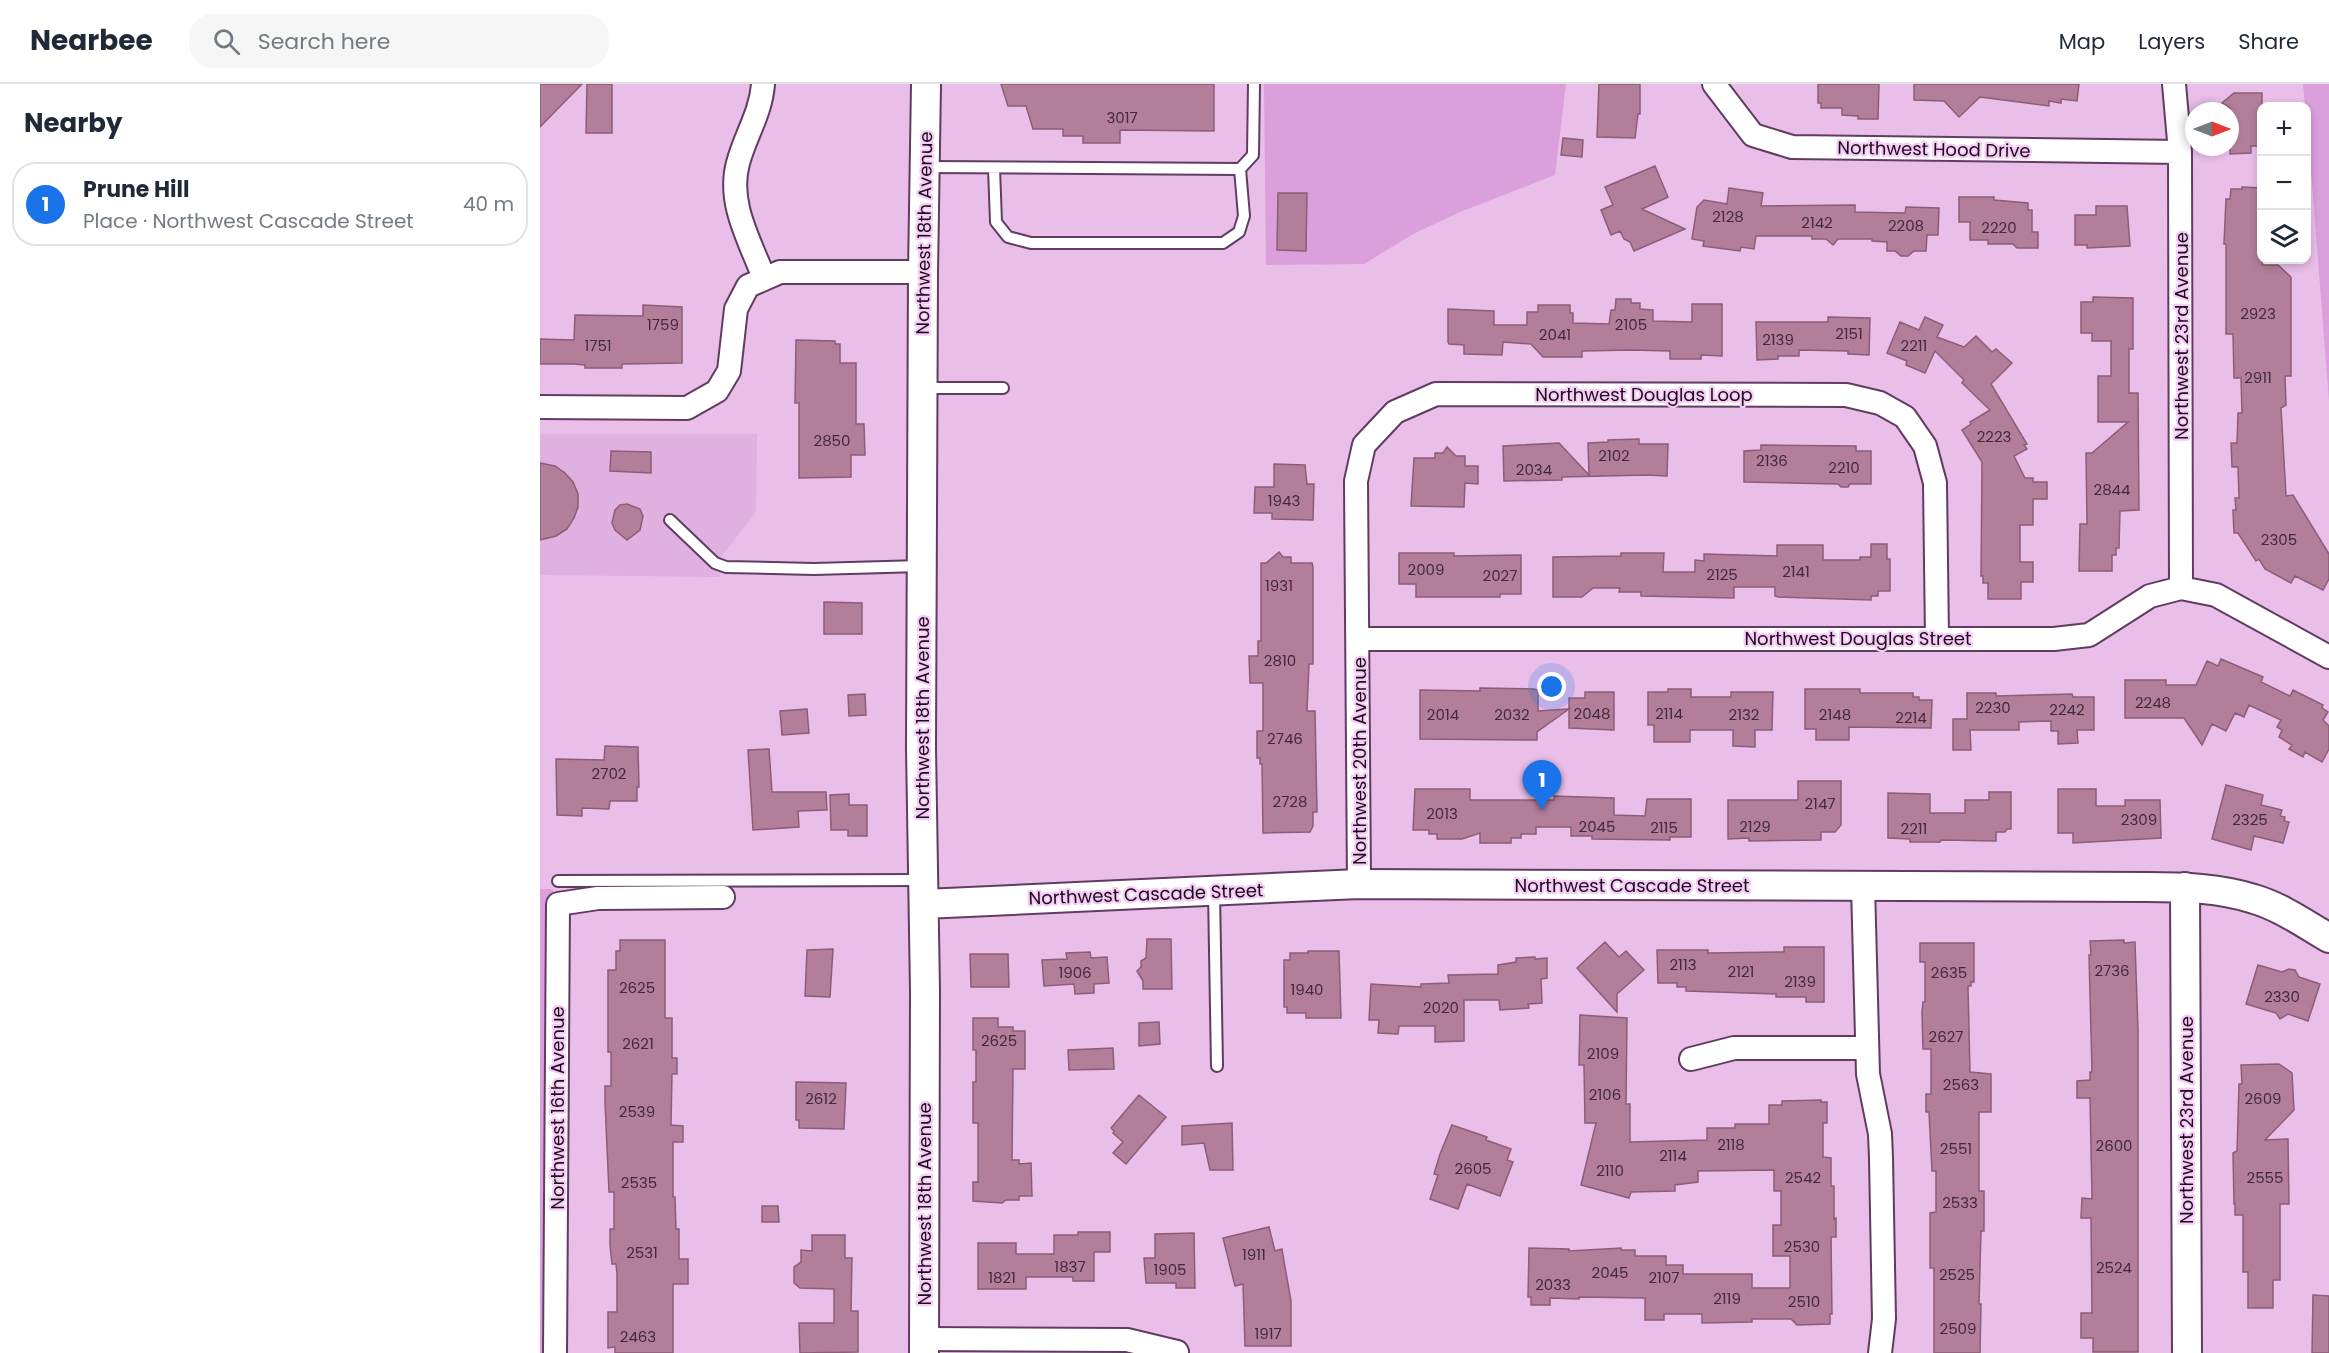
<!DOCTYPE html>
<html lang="en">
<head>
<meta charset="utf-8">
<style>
  body { margin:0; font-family:Poppins,sans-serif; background:#f6f6f7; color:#1f2937 }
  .controls { position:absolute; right:18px; top:18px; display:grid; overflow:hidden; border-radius:12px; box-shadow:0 3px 9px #0003 }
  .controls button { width:54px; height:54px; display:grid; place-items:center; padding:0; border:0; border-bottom:2px solid #e0e1e3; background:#fff; color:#1f2937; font:30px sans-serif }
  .compass { position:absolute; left:1645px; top:18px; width:54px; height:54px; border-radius:50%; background:#fff; box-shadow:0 3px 9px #0003; rotate:90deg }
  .you { position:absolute; left:1012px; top:603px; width:21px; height:21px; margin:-15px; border:4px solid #fff; border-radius:50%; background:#1a73e8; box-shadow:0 0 0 9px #1a73e833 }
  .badge { display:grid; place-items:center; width:39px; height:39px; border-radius:50%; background:#1a73e8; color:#fff; font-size:20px; font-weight:700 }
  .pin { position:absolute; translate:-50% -50px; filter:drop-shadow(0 2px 3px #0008) }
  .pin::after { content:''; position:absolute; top:32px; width:21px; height:18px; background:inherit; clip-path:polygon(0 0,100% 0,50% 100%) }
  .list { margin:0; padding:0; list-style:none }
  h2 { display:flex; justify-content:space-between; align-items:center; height:78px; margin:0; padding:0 24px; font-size:26px }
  h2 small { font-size:20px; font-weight:400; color:#747a83 }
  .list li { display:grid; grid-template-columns:39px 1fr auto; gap:18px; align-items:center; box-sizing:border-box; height:84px; margin:0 12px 12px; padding:0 12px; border:2px solid #e0e1e3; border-radius:24px }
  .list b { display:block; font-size:22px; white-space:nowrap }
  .list p { margin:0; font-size:20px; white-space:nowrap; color:#747a83 }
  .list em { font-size:20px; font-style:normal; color:#747a83 }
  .icon { flex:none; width:33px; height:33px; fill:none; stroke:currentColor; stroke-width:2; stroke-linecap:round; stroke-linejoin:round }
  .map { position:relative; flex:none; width:1789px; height:1269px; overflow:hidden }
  header { display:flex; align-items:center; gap:36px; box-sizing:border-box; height:84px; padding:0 30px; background:#fff; border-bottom:2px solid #e0e1e3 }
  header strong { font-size:28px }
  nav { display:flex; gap:33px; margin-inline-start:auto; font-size:21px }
  .search { width:420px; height:54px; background:#f6f6f7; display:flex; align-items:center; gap:15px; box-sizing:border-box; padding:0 21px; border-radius:24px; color:#747a83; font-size:22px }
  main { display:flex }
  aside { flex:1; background:#fff }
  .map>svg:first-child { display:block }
  .built { fill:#e0b1e0 }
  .green { fill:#db9fdc }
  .building { fill:#b27e9a; stroke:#8d5c77; stroke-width:1.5 }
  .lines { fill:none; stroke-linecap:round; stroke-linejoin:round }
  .service-casing { stroke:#603c61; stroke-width:14 }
  .minor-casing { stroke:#603c61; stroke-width:26 }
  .tertiary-casing { stroke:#603c61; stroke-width:32 }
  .service { stroke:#fff; stroke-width:10 }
  .minor { stroke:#fff; stroke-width:22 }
  .tertiary { stroke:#fff; stroke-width:28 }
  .labels { text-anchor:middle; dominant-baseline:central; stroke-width:4.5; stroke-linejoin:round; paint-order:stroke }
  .number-label { font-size:15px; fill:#42293c }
  .street-label { font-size:18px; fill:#1c0d1c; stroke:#f6cbf6 }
</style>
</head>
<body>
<header>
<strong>Nearbee</strong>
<div class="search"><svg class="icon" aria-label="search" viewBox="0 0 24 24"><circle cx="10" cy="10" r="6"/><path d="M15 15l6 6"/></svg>Search here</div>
<nav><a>Map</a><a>Layers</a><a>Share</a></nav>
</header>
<main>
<aside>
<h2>Nearby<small></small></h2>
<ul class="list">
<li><span class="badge">1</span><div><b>Prune Hill</b><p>Place · Northwest Cascade Street</p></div><em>40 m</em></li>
</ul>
</aside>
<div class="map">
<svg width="1789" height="1269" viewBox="0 0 1789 1269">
  <rect width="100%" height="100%" fill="#e9bee9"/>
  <path class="built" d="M0,350h217l-1,78 -35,45 -1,20 -180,-2z"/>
  <path class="green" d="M724,0h302l-11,91 -95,37 -47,22 -49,30 -98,1z
    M1763,0h26v317l-23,-295h-1z
    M0,805h13l-5,464h-8z"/>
  <path class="building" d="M0,0h42l-42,43z
    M47,0h25v49h-26z
    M461,0h213v47l-94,-1v13h-37v-7h-20v-7h-30l-7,-23h-18z
    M1059,0h41v30h-2l-3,24 -38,-1z
    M1278,0h61l-1,35h-20v-3l-16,-1v-7h-21v-5h-3z
    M1374,0h165l-2,17 -16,-2v4l-12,-2v5l-69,-9 -21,20 -15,-16 -30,-1z
    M1694,9h28v53h-11v7l-21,1v-46l-8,-5z
    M1023,54l20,2 -1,17 -21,-2z
    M1115,82l13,31 -26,12 43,20 -51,22 -4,-9 -6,-3 -4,-8 -9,4 -10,-25 12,-5 -8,-18z
    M1702,103l20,1v77h16l13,12v99h-6l1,29 -5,3 5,88 7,-1 36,59v25l-6,11 -28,-14 -4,7 -26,-14 -6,-10 -3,2 -18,-28h-4l-1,-23h3l-1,-12h4l-1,-31h-6l-1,-24h6l1,-30h4l-1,-35h-7l-1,-44h-7v-90h-2l2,-45h4l1,-10h11z
    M1189,104l34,5 -2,13 94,-1v7l50,1 1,-6 33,1 -1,27h-11l-1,16h-12l-6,5h-7l-6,-5h-8v-9l-15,-1v-2h-34l-5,6 -7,-6h-14v-3h-56l-2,13 -13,-2 -1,4 -37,-5 1,-5 -12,-2 5,-32 7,-7 23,4z
    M738,109h29l-1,58 -29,-1z
    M1419,113h35v3l34,3v7h4v22h6v16h-21l-4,-4h-25v-4h-18v-18h-11z
    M1556,122h31l3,40 -43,2v-3h-12v-30h21z
    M1553,213l40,1v51h-4v44h9l1,117 -19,1 -1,37h-3v7h-4v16h-33l1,-47h7l-1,-71h6l36,-31h-30v-46h13v-35h-19v-8h-11v-31h12z
    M1076,215h15v4h9v6l13,1v11l39,1v-18h30v52l-21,-1v4h-31v-8l-38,-1 -50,1v6h-39l-12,-13 -28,-2 -1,13 -38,-1v-9l-15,-1 -1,-2v-33l46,2v14h33v-13h11v-7h32v8h3v10l36,1 2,-14h4z
    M103,221l39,2v56l-60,1v4h-37v-3l-11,-1h-34v-25l34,1 1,-25 68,1z
    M1288,233l42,1 -1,37 -21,-1v-3l-49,-1v6h-21v3l-21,1 -1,-38h72z
    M1385,233l18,8 -6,12 27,10 12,-11 16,16 4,-3 16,14 -21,21 36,60 -3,1 3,4 -13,7 11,22h8v4h14v17h-14v26h-13v37h13v20h-12v17h-33v-16h-5v-7h-2l1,-114 -20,-32 9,-6 -1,-2 20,-12 -28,-27 2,-3 -29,-29 -10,22 -19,-8 1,-4 -20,-8 13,-31 19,8z
    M256,256l39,1v3h5v19h16v61h8l1,31h-14v22l-52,1v-75h-4z
    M1099,355v5h29l-1,32 -20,-1 -85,2v3l-58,1 -1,-35 56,-3 30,32 -1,-32 20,-1v-2z
    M1221,361l95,1v5h15v33h-21l-2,3h-7l-3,-3 -94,-2v-31l17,-1z
    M907,363l9,9h9v10h13v18l-13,-1 -1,24 -53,-1 3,-48h21v-5h8z
    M71,367l40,1v21l-41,-2z
    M0,379l15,3 10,7 8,9 5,12v13l-4,11 -7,11 -11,7 -16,4z
    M734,380l31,1 2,19h7l-1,36 -41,-1v-6h-18l1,-26h19z
    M87,420l13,5 3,7 -3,14 -13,10 -12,-10 -3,-7 3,-13 5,-5z
    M1331,460h16v15h3v32h-12v5h-7v4l-93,-3 -3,-1v-9h-41v11l-93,-2v-4h-22l1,-4h-27l-11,9h-29v-40l68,-1v-3h43l-1,19h32v-12l9,1v-7l73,2v-11h46v15h37v-3h11z
    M739,468l4,5h8v6h21l1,4v97h-4l-2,47h8l2,101h-4v14l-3,6 -47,1 -1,-69h-2v-6h-3v-27h6v-48h-13l-1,-27h9v-15h3v-78h5z
    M859,469h55v3l67,-1v39h-21v3h-84v-13h-17z
    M284,518l38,1v31h-38z
    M1681,575l42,18 -2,5 29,14 3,-6 30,15 -1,3 6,4 -5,8 6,6v23l-7,13 -17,-10 -2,5 -14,-8 3,-4 -13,-8 3,-7 -5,-3 4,-7 -32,-15 -5,12 -9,-4 -9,18 -14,-7 -10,21 -18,-27h-59v-38h41v5h30l11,-24 11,5z
    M940,604l54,1 4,1v21l31,-2 -32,23v8l-117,-1v-49l60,1z
    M1128,605h23v8h40v-5h42l-1,38h-17v17l-22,-1v-16h-43v12h-36v-17h-6v-33h20z
    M1265,605h55v4h53v4h6v3h13l-1,28 -82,-1v13h-33v-11h-11z
    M1045,608h29v38l-45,-2v-30h16z
    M1427,609h29v3l76,-2 1,3h21v33h-17l1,13 -20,1v-13h-7v-10l-32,1v8h-49l1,20h-18v-31h14z
    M325,610l1,21 -17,1 -1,-21z
    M267,625l2,24 -27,2 -2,-24z
    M65,662l33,1 1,40h-2v14h-27l-1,8 -27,-1v8l-25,-1 -1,-56 48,1z
    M229,665l3,43h54l1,18 -29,1 1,16 -46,3 -5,-80z
    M1258,697h43v44l-6,7h-14v8l-72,1v-3l-21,1v-39h70z
    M1686,701l37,10 -2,10 21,5 -2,6 5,1 -1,4 5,1 -6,21 -29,-7 -3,14 -39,-11z
    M875,705h55v11h84v-4l60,2v17l31,1 2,-17h44v38h-21v3l-78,-1v-3h-21v-9h-35v7h-15v4h-10v5h-31v-10l-18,6h-25v-5h-8v-4h-16z
    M1518,705h38v17h29v-6h35l1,38 -88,5v-10h-15z
    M1449,708h22v37h-4l-2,3h-9v9l-55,-1 -1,2h-30v-3l-22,-1v-45l42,1v19h35v-13h24z
    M309,710v11h18v31h-19v-6h-17l-1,-35z
    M607,855h24l1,50h-29v-8l-6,-10 4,-4v-6l5,-3z
    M80,856h45v78h7v40h5v16h-5l-1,51 12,1v16h-10v55h2l1,32h3v30h9v25h-15v69h-58v-6l-7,1v-36h9v-38l-1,-10h-4l-2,-19v-16h4v-37h-5l-4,-90v-16h6v-34h-3v-82h8v-19h4z
    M1584,856v3l11,-1 3,88v322h-45v-14h-12v-25h11l-1,-95h-10l1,-20 10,1 -2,-101h-13v-17l13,-1v-8h2l-3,-117h2l-1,-14z
    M1065,858l14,15 7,-6 18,19 -27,24v18l-40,-44z
    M1380,859h54v39h-3v4h-3l2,86 21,2v38h-12v79h5v40h-3l-2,73h2l-1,49h-46v-85h-4v-55l6,-1v-41h-4l-3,-59h-3v-18h5v-45h-8l-1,-37 1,-10h2v-40h-5z
    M1244,863h40v55h-18v-5h-30v-3l-90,-3v-4h-9v-4h-19l-1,-33h51v3l76,-1z
    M293,865l-3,48 -25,-1 2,-46z
    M768,867h31l2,67h-35v-5h-19v-6h-3v-47h6v-7h18z
    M550,868l1,6 16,-1 2,26 -15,1v9l-19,1 -1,-10 -30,2 -2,-26 25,-1 -1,-6z
    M430,870h38l1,33h-38z
    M995,873v2l12,-1v20l-6,1 1,24 -14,1 1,4 -29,2 -1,-10h-35v41l-29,1v-16h-36l-1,8 -20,-1 1,-13h-10l2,-36 50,3v-3l28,-1 -1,-8 50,-1v-9l18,-3v-4z
    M1718,881l24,7 7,-3 6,1 4,7 21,7 -12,37 -20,-7 -8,5 -4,-6 -30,-9z
    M1040,931l47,3 -1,86h4v38l77,-2v-12h28v-4h34v-19h13v-4l39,-1v2h6v21h-4v34l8,1v28h3v33l2,-1v19h-5l1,77h-2v10l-33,1 -6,-6h-39v3l-50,1v-9h-38v6h-19v-22l-66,-1v2l-29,-1v7h-19v-8h-3l1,-49 40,1v2l52,-3v2h14v6h31v9h17v9h69v14h38v-32h-17v-31h8v-34h-7v-21l-76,1v11l-23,3v6l-44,1 -2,6 -48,-13 15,-62h-11l-1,-58h-5z
    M433,934h25v9h15v4h12v38h-12l-1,91h7v4l12,-1 1,33h-13v4h-13l-4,3 -29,-2v-19h5v-59h-5v-41h3v-32h-3z
    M619,938l1,22 -21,2v-23z
    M573,964l1,21 -45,1 -1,-20z
    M1739,980l13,9 2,37 -29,30 23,-1 1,65h-9v76h-7v28h-25v-36h-5v-57h-8v-11h-1l-1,-51 4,-2 2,-67h3l-1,-19z
    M256,998l50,1 -2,46 -45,-1v-8h-3z
    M599,1011l27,22 -40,47 -13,-11 10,-11 -10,-9 1,-2 -3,-3z
    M692,1039l1,47h-23l-6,-27 -22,2v-19z
    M912,1041l35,12 -1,3 25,9 -4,11 6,2 -13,34 -33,-12 -9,25 -28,-10 8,-24 -4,-1 6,-20z
    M222,1122h16l1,16h-17z
    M729,1143l6,24 7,-2 3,18 6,34v45h-46l-2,-62 -8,2 -12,-48z
    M538,1148h32v20h-16v29h-21v-4h-47v12h-48v-46h38v11h38v-19h24z
    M654,1149l1,55h-19v-5h-30l-2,-25h11v-24z
    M272,1151h33v23h7l-1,53h7v41l-58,1 -1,-30h35v-34l-34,-1 -6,-5v-16l7,-5v-12l11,1z
    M1773,1211l16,1v57h-17z"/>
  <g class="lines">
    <g class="service-casing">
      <path id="service" d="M385,83l315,2 13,-14 1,-71
        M454,84l2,54 12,15 23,6h192l16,-11 5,-16 -4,-47
        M382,304h81
        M130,436l45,43 11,4 88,2 107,-3
        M18,797l365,-1
        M674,808l3,174"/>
    </g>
    <g class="minor-casing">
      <path id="minor" d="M223,0c-2,29 -18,52 -25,79 -11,40 12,78 26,115
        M1174,0l39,51 39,12 388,5
        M1634,0l6,68 1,436
        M0,323l147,1 30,-17 12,-20 7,-62 12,-23 32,-14h143
        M818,555h696l35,-4 61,-39 31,-8 35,7 113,62
        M819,800l-3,-403 8,-36 31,-33 41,-18 410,1 34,8 25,14 20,29 10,37 2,155
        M1323,802l5,188 12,60 1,24 3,161 -4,34
        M1151,975l43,-11h133
        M384,1255l203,1 50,12
        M15,1269l3,-449 40,-6 125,-1"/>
    </g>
    <g class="tertiary-casing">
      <path id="tertiary" d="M1645,803l2,466
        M384,820l435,-20 788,3c36,0 73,1 107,12 27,8 51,25 75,39
        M384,1269l1,-362 -4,-243 2,-476 3,-188"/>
    </g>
    <use href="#service" class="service"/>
    <use href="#minor" class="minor"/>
    <use href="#tertiary" class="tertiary"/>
  </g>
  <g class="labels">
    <g class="number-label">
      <text x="582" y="33">3017</text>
      <text x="1188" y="132">2128</text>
      <text x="1277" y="138">2142</text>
      <text x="1366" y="141">2208</text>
      <text x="1459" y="143">2220</text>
      <text x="1718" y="229">2923</text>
      <text x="123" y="240">1759</text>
      <text x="1091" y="240">2105</text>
      <text x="1309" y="249">2151</text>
      <text x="1015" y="250">2041</text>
      <text x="1238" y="255">2139</text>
      <text x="58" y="261">1751</text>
      <text x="1374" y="261">2211</text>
      <text x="1718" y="293">2911</text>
      <text x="1454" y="352">2223</text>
      <text x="292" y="356">2850</text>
      <text x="1074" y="371">2102</text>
      <text x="1232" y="376">2136</text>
      <text x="1304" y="383">2210</text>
      <text x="994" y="385">2034</text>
      <text x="1572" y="405">2844</text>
      <text x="744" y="416">1943</text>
      <text x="1739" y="455">2305</text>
      <text x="886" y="485">2009</text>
      <text x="1256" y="487">2141</text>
      <text x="1182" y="490">2125</text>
      <text x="960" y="491">2027</text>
      <text x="739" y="501">1931</text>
      <text x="740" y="576">2810</text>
      <text x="1613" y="618">2248</text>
      <text x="1453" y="623">2230</text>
      <text x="1527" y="625">2242</text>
      <text x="1052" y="629">2048</text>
      <text x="1129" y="629">2114</text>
      <text x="903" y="630">2014</text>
      <text x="972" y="630">2032</text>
      <text x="1204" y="630">2132</text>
      <text x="1295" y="630">2148</text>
      <text x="1371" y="633">2214</text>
      <text x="745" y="654">2746</text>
      <text x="69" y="689">2702</text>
      <text x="750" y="717">2728</text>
      <text x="1280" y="719">2147</text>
      <text x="902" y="729">2013</text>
      <text x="1599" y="735">2309</text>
      <text x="1710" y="735">2325</text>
      <text x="1057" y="742">2045</text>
      <text x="1215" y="742">2129</text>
      <text x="1124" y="743">2115</text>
      <text x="1374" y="744">2211</text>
      <text x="1143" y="880">2113</text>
      <text x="1572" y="886">2736</text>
      <text x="1201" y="887">2121</text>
      <text x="535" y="888">1906</text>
      <text x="1409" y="888">2635</text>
      <text x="1260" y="897">2139</text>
      <text x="97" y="903">2625</text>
      <text x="767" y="905">1940</text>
      <text x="1742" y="912">2330</text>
      <text x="901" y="923">2020</text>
      <text x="1406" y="952">2627</text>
      <text x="459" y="956">2625</text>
      <text x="98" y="959">2621</text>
      <text x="1063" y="969">2109</text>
      <text x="1421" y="1000">2563</text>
      <text x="1065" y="1010">2106</text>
      <text x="281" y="1014">2612</text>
      <text x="1723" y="1014">2609</text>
      <text x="97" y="1027">2539</text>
      <text x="1191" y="1060">2118</text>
      <text x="1574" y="1061">2600</text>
      <text x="1416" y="1064">2551</text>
      <text x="1133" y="1071">2114</text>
      <text x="933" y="1084">2605</text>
      <text x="1070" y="1086">2110</text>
      <text x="1263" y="1093">2542</text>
      <text x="1725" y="1093">2555</text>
      <text x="99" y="1098">2535</text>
      <text x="1420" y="1118">2533</text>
      <text x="1262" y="1162">2530</text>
      <text x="102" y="1168">2531</text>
      <text x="714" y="1170">1911</text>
      <text x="530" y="1182">1837</text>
      <text x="1574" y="1183">2524</text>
      <text x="630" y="1185">1905</text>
      <text x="1070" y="1188">2045</text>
      <text x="1417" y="1190">2525</text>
      <text x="462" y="1193">1821</text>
      <text x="1124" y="1193">2107</text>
      <text x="1013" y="1200">2033</text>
      <text x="1187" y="1214">2119</text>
      <text x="1264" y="1217">2510</text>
      <text x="1418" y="1244">2509</text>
      <text x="728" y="1249">1917</text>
      <text x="98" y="1252">2463</text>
    </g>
    <g class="street-label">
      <text transform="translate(1394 65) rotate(1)">Northwest Hood Drive</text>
      <text transform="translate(384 149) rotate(-89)">Northwest 18th Avenue</text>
      <text transform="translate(1641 252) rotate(-90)">Northwest 23rd Avenue</text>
      <text x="1104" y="310">Northwest Douglas Loop</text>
      <text x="1318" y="554">Northwest Douglas Street</text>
      <text transform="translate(382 634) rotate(-90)">Northwest 18th Avenue</text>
      <text transform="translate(819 677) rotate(-90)">Northwest 20th Avenue</text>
      <text x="1092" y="801">Northwest Cascade Street</text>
      <text transform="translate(606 810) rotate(-2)">Northwest Cascade Street</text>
      <text transform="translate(17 1024) rotate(-90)">Northwest 16th Avenue</text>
      <text transform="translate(1646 1036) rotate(-90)">Northwest 23rd Avenue</text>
      <text transform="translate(384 1120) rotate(-90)">Northwest 18th Avenue</text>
    </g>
  </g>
</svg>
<div class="controls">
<button>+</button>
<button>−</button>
<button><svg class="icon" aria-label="layers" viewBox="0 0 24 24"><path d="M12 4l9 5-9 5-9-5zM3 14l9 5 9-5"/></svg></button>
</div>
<svg class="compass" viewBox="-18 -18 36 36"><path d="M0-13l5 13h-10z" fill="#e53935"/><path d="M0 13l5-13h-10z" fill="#747a83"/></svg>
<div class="you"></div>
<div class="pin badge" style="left:1002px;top:726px">1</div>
</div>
</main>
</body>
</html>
